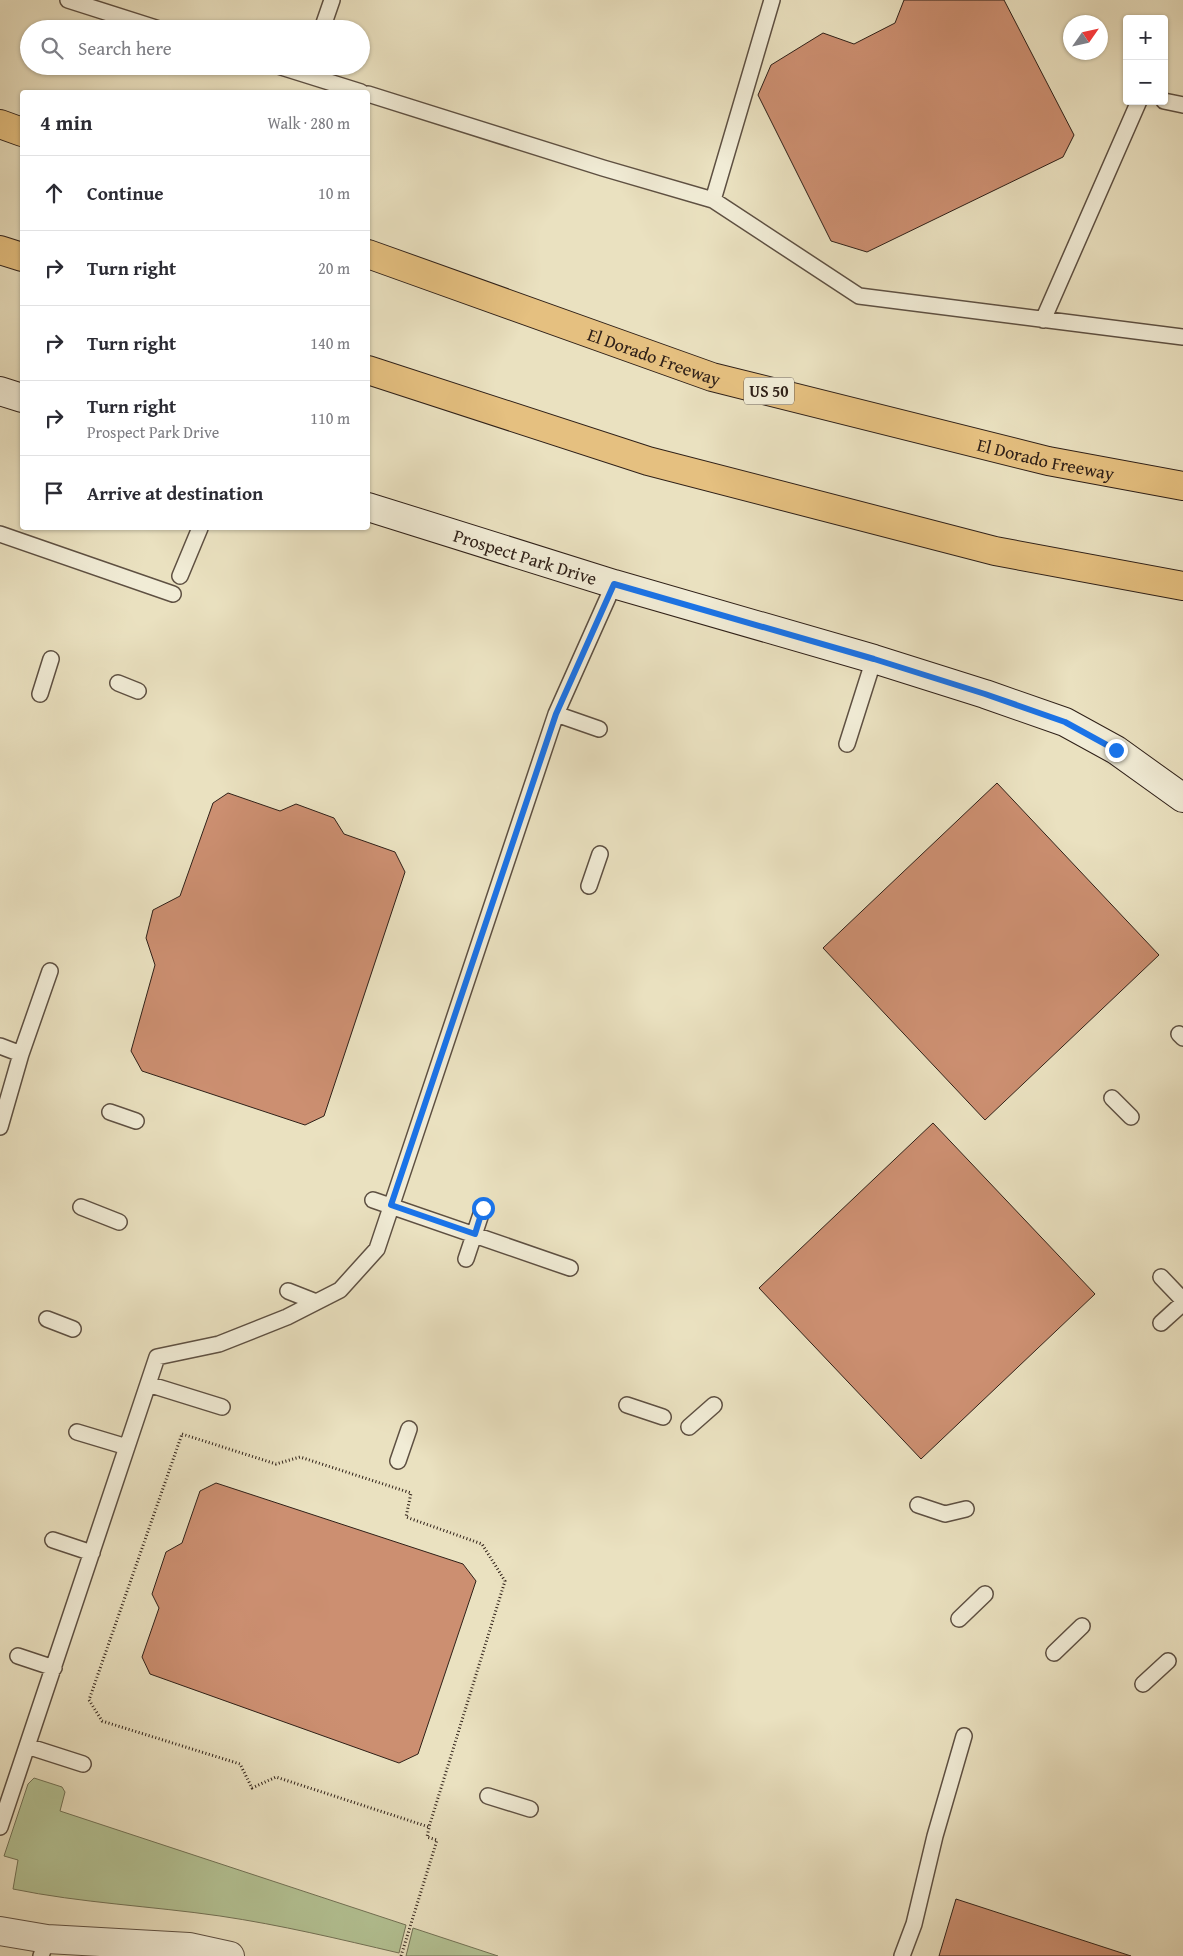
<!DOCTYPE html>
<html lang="en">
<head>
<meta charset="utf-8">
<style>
  body { margin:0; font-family:"Gentium Book Plus",serif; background:#f7f7f7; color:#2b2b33 }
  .controls { position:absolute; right:15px; top:15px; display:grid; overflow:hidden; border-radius:5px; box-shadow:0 1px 4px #0004 }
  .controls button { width:45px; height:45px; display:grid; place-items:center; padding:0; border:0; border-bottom:1px solid #e1e1e2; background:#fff; color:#2b2b33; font:25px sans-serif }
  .compass { position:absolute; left:1063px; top:15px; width:45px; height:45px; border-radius:50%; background:#fff; box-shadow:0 1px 4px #0004; rotate:56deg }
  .stop { position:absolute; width:15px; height:15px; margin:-11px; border:4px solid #1a73e8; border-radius:50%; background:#fff }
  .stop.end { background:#1a73e8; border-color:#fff; box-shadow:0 1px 5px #0008 }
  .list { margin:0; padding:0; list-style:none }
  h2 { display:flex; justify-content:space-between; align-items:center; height:65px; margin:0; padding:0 20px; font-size:21px }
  h2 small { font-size:16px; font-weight:400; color:#7c7c81 }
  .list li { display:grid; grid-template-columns:32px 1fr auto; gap:15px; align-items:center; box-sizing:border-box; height:75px; padding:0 20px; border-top:1px solid #e1e1e2 }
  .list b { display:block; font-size:19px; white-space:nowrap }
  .list p { margin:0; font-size:16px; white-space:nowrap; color:#7c7c81 }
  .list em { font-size:16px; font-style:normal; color:#7c7c81 }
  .icon { flex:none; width:28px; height:28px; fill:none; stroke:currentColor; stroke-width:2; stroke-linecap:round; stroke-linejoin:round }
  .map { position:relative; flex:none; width:1183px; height:1956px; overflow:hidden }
  .search { position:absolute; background:#fff; box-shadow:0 1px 4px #0004; left:20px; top:20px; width:350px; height:55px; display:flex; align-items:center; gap:12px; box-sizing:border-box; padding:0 18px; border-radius:28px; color:#7c7c81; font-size:19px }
  .panel { position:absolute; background:#fff; box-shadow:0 1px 4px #0004; left:20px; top:90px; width:350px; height:440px; border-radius:5px }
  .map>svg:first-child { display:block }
  .green { fill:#b4c395; stroke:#727256 }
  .building { fill:#cc8f71; stroke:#2f2018 }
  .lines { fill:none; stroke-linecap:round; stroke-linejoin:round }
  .lane-casing { stroke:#5e5042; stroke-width:18 }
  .street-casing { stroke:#5e5042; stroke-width:30 }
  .secondary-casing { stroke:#2f2018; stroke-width:30 }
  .highway-casing { stroke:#2f2018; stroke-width:30 }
  .path { stroke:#2f2018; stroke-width:3; stroke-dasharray:1 2.5; stroke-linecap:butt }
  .lane { stroke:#f1ecd6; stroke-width:15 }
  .street { stroke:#f1ecd6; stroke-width:28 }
  .secondary { stroke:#f1ecd6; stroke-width:28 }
  .highway { stroke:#e5c080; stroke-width:28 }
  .route { stroke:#1a73e8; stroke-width:6 }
  .labels { text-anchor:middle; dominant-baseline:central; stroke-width:4.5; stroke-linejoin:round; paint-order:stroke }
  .shield { fill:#f1ecd6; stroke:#695d51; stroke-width:1 }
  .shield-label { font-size:16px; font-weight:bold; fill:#2f2018 }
  .street-label { font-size:18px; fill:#2f2018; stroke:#f1ecd6 }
</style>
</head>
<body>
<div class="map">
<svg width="1183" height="1956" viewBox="0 0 1183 1956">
  <rect width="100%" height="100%" fill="#eae1c0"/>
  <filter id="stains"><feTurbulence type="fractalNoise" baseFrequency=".004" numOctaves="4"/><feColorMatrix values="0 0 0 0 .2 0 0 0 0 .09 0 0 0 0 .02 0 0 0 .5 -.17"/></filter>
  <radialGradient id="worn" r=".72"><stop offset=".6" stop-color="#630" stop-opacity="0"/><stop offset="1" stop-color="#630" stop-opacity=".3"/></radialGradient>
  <path class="green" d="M34,1778l28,9 3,5 -5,19 346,114 -7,28c-60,-14 -118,-28 -179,-37 -69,-10 -139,-13 -207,-27l5,-29 -14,-4 24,-72z
    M413,1928l85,28h-92z"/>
  <path class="building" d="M904,0h100l70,135 -11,22 -196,95 -36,-11 -73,-146 13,-30 52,-32 31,11 41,-21z
    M997,783l162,172 -174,165 -162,-172z
    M228,793l52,18 16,-7 38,14 10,16 51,18 10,20 -81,244 -19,9 -163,-54 -11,-20 24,-86 -9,-27 7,-28 27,-14 33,-93z
    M933,1123l162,171 -174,165 -162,-171z
    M216,1483l247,81 13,17 -58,173 -19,9 -249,-89 -8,-17 17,-49 -7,-14 14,-42 16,-9 18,-52z
    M956,1899l175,57h-192z"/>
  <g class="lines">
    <g class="lane-casing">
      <path id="lane" d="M68,0l91,29
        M322,29l10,-29
        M278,66l83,26
        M368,94l235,74 110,32 59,-200
        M1164,101l19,4
        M713,200l146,96 324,41
        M1043,320l96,-219
        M0,534l173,60
        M180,576l20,-48
        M118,683l20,8
        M40,694l11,-35
        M556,714l43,15
        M847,744l27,-85
        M589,886l11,-32
        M1179,1034l4,4
        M0,1046l21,8
        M1112,1098l19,19
        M110,1112l26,9
        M0,1127l21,-73 29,-83
        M373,1200l197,68
        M81,1207l38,15
        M466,1259l17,-51
        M1161,1277l22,23
        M288,1291l28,11
        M47,1319l26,10
        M1161,1323l22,-20
        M148,1384l74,23
        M627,1405l36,12
        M689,1427l25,-22
        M77,1432l50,15
        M398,1461l11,-32
        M918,1505l27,9 21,-5
        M53,1540l39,13
        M959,1619l26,-25
        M1054,1653l28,-27
        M18,1656l36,12
        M1143,1684l25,-23
        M27,1746l56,18
        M488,1796l42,13
        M0,1827l157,-470 62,-13 68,-27 53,-27 37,-41 179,-535 58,-130
        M41,1956l6,-17
        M902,1956l12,-32 21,-88 29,-100"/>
    </g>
    <g class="street-casing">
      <path id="street" d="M0,1931l47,8 142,8 41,9"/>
    </g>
    <g class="secondary-casing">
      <g id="secondary">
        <path d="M0,391l22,7"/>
        <path id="s1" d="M368,507l246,77 260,75 111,35 80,28 51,28 67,48"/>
      </g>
    </g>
    <g class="highway-casing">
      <g id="highway">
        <path d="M0,124l22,8"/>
        <path d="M0,250l22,7"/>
        <path id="s2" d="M368,254l344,123 336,84 135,25"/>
        <path d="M368,370l280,91 347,90 188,35"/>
      </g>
    </g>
    <path class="path" d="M182,1434l94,30 24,-7 111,36 -5,24 76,27 23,37 -76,246 -153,-50 -24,11 -12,-24 -138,-43 -13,-21z
      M401,1956l36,-116 -10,-3 2,-9"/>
    <use href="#lane" class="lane"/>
    <use href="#street" class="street"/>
    <use href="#secondary" class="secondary"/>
    <use href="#highway" class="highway"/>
  </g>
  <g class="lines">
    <path class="route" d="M483,1208l-8,26 -84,-29 165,-491 58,-130 260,75 111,35 80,28 51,28"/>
  </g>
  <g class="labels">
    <rect class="shield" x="744" y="377.5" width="50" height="27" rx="4"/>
    <g class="shield-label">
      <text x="769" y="391">US 50</text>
    </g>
    <g class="street-label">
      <text stroke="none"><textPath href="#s2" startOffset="304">El Dorado Freeway</textPath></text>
      <text stroke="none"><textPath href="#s2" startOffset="709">El Dorado Freeway</textPath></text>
      <text stroke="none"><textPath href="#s1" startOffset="165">Prospect Park Drive</textPath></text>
    </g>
  </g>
  <rect width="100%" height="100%" filter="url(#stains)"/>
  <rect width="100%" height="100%" fill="url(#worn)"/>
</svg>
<div class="controls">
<button>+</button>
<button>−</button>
</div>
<svg class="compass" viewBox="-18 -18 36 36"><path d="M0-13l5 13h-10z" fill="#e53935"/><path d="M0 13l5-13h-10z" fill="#7c7c81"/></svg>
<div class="stop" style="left:483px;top:1208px"></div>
<div class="stop end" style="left:1116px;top:750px"></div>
<div class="search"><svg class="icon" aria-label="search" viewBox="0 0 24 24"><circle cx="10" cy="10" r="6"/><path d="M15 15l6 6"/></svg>Search here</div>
<section class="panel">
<h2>4 min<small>Walk · 280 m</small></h2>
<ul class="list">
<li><svg class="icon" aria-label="ahead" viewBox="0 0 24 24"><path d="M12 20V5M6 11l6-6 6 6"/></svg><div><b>Continue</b></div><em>10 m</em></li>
<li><svg class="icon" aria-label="right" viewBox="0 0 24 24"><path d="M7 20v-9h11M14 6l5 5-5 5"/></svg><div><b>Turn right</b></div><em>20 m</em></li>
<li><svg class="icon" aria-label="right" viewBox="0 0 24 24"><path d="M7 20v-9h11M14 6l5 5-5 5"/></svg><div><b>Turn right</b></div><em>140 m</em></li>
<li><svg class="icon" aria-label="right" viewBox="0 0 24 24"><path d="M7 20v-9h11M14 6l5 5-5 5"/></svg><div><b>Turn right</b><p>Prospect Park Drive</p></div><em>110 m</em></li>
<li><svg class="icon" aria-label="arrive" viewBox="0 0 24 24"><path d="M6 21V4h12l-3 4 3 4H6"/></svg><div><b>Arrive at destination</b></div></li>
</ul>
</section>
</div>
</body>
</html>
